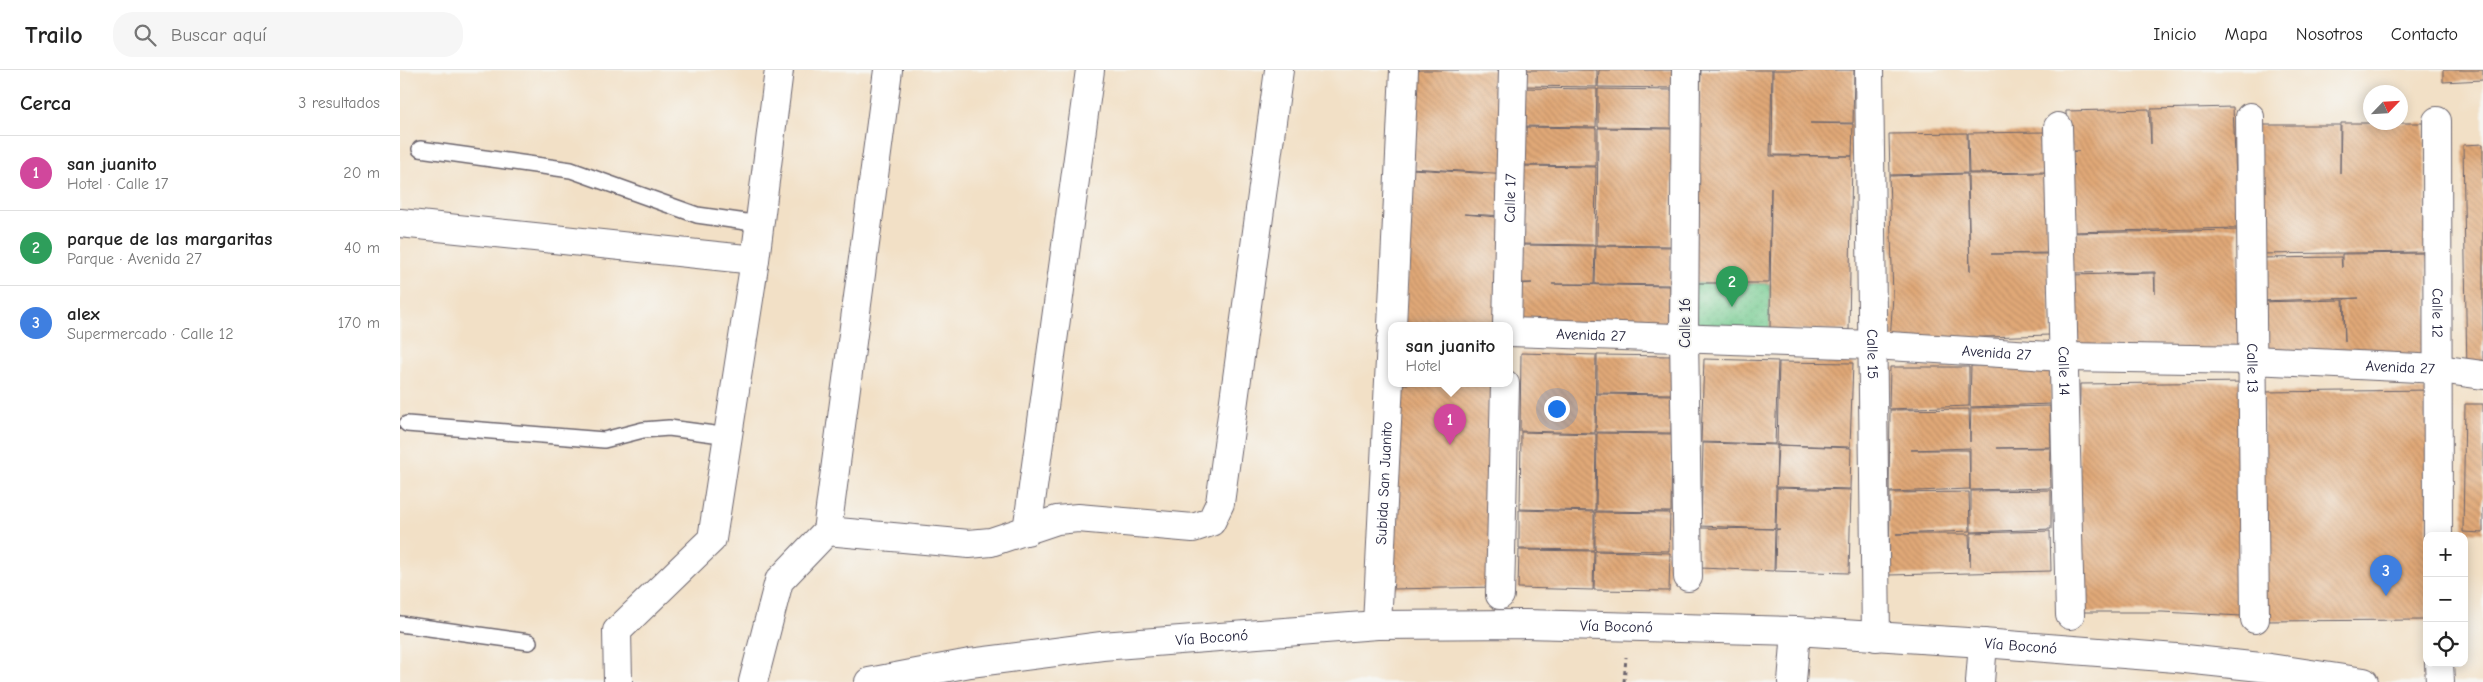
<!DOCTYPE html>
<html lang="es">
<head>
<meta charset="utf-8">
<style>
  body { margin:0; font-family:"Comic Neue",sans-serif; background:#f6f6f6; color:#222 }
  .controls { position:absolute; right:15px; bottom:15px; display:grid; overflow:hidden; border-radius:10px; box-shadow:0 2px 12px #0003 }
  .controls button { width:45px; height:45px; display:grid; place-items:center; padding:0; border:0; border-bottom:1px solid #e0e0e0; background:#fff; color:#222; font:25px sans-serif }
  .compass { position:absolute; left:1963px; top:15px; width:45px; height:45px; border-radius:50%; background:#fff; box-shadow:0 2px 12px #0003; rotate:65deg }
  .you { position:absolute; left:1156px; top:338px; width:18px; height:18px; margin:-12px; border:4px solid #fff; border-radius:50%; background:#1a73e8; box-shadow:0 0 0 8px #1a73e833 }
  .badge { display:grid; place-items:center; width:32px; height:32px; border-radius:50%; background:#d1495b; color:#fff; font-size:16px; font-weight:700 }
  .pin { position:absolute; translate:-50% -41px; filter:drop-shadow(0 1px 2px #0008) }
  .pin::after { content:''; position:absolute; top:26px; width:18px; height:15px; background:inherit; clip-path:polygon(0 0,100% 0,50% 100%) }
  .popup { position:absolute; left:988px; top:252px; width:125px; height:65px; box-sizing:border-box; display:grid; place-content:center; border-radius:10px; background:#fff; filter:drop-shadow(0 1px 4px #0005); font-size:16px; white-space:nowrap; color:#767676 }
  .popup b { font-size:19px; color:#222 }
  .popup::after { content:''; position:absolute; left:50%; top:100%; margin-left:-10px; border:10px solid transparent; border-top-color:#fff }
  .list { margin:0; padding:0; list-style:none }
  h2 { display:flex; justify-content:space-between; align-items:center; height:65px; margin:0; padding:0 20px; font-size:21px }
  h2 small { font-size:16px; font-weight:400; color:#767676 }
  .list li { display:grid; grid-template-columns:32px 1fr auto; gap:15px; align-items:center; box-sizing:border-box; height:75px; padding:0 20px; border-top:1px solid #e0e0e0 }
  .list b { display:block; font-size:19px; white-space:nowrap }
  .list p { margin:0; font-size:16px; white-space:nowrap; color:#767676 }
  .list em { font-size:16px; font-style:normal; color:#767676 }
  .icon { flex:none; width:28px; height:28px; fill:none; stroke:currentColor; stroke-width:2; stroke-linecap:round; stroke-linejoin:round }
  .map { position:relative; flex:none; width:2083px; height:612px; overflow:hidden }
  header { display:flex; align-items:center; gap:30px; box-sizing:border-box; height:70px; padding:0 25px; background:#fff; border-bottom:1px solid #e0e0e0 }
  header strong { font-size:24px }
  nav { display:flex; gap:28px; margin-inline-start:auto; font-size:18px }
  .search { width:350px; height:45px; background:#f6f6f6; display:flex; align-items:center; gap:12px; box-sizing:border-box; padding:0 18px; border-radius:20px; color:#767676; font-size:19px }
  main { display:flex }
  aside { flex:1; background:#fff }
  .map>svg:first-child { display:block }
  .park { fill:url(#park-dots); stroke:#4a7665 }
  .building { fill:url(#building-back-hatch) }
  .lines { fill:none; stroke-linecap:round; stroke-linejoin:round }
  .service-casing { stroke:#6b646c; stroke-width:18 }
  .minor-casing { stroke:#6b646c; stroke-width:30 }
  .tertiary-casing { stroke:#6b646c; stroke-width:30 }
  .secondary-casing { stroke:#6b646c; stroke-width:30 }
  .path { stroke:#6b646c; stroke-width:3; stroke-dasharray:4 4; stroke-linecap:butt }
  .service { stroke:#fff; stroke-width:15 }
  .minor { stroke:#fff; stroke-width:28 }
  .tertiary { stroke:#fff; stroke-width:28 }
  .secondary { stroke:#fff; stroke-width:28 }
  .labels { text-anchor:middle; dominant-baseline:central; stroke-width:4; stroke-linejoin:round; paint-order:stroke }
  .street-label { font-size:15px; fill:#22223b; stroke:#f6f6f2 }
</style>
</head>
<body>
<header>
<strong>Trailo</strong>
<div class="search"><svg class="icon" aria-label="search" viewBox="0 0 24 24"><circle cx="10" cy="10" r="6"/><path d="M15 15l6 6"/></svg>Buscar aquí</div>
<nav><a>Inicio</a><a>Mapa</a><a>Nosotros</a><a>Contacto</a></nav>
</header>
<main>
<aside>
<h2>Cerca<small>3 resultados</small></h2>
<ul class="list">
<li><span class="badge" style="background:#d1479c">1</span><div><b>san juanito</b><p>Hotel · Calle 17</p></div><em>20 m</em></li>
<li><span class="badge" style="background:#2e9e5b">2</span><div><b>parque de las margaritas</b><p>Parque · Avenida 27</p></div><em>40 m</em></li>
<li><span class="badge" style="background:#3f7fe0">3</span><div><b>alex</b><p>Supermercado · Calle 12</p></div><em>170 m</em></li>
</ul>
</aside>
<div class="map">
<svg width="2083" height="612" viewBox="0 0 2083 612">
  <defs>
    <pattern id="park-dots" width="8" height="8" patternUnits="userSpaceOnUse" patternTransform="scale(1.25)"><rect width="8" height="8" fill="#73ca8f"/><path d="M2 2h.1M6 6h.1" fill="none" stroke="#63ad7c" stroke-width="1.8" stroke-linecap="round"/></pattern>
    <pattern id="building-back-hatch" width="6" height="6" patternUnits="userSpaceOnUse" patternTransform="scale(1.25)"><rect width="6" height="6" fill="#e0a877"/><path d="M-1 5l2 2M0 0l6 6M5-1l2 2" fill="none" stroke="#c09068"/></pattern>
  </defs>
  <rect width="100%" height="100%" fill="#f6f6f2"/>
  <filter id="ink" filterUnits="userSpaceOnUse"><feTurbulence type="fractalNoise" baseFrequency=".02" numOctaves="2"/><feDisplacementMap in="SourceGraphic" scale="10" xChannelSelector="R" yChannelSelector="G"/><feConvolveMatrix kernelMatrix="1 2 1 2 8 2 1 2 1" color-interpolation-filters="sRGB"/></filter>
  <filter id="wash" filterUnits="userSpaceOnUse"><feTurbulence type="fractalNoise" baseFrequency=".0096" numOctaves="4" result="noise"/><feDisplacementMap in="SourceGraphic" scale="20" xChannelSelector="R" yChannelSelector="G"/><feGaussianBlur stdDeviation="1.12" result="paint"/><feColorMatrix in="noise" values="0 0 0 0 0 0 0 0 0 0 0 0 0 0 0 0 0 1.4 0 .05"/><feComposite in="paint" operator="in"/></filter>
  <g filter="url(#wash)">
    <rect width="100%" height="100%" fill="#f2e0c6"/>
    <path class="park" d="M1293,213l77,1v46h-76z"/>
    <g id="blocks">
      <path class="building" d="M1016,0h93v104l-99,-6z
        M1123,0h74v17l-75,-1z
        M1199,0h74v18l-75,-1z
        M1301,0h71l-2,86h82l-3,174h-79l1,-143 -2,96h-76z
        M1373,0h81l-1,53h-43l43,1 -1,32 -80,-1z
        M2043,0h40v10l-40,2z
        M1122,18l75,1 -1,38 -75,-1z
        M1198,19l75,1 -1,38 -74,-1z
        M1833,37l5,121 -168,4 -3,-80 12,-1h-13v-40l83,-2 2,35v-35z
        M1941,53h83l3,129 -172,2 2,-129h83v48z
        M1121,57l75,1v38l-75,-1z
        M1198,58l75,1 -2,117 -74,-1z
        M1646,62l1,40 -78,1 -1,-40z
        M1567,63l1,40 -78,2 -1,-41z
        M2083,74v229h-16l-4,-228z
        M1121,96l75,1 -1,78 -74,-1z
        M1012,99l99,6 -3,41 -44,-2 44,4 -2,108h-102z
        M1647,103l1,80 -57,1h57l2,81 -160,5 3,-44 -4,-120 78,-2 3,97 -2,-97z
        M1837,160l5,121 -170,5 -1,-81 83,-2 1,20v-21l-84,1 -1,-40z
        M1120,175l75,1 -1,38h-42l118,2v39l-150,-3v-38l12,-1h-13z
        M1196,176l75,1 -1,38 -75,-1z
        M2027,183l1,106 -168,-2 -2,-55 85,-2 2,42 -1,-43 15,-1 -101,3v-43l83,-1 1,11v-14z
        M1121,283l75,2 -1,78 -75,-2z
        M1197,285l75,1v38l-75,-1z
        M1304,289l74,2 -3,83 -74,-2z
        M1379,292l74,1 -3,84 -73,-2z
        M1650,295l1,39 -81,3 1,-41z
        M1490,297h79v39l-80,3z
        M1848,312l-6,234 -80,-4h-85l3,-228z
        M1001,314h103l-7,203 -105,2z
        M2032,320l-5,146v84l-167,1 4,-229z
        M1197,324l75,1 -1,38 -75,-1z
        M2065,334h18v129l-20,-1z
        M1650,336l1,41 -54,1h53l1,40 -81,2v-42l-59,2h58l1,39 -81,3 1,-82 79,-1 1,33 1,-34z
        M1121,362l75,2 -1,77 -75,-2z
        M1197,363l75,1 -1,78 -75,-1z
        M1303,373l74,2 -2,84 -74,-3z
        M1378,375l73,3 -1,41 -74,-2z
        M1377,418l74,2 -2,83 -74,-2 1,-41 4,-1h-4z
        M1651,420v39l-80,3v-41z
        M1569,422l1,39 -74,3h73l1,33 1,-34 79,-2 1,40 -162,4 1,-82z
        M1119,440l75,2v38l-75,-1z
        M1195,442l75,1 -1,38 -74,-1z
        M1301,458l74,1 -1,42 -74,-3z
        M1119,480l75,1 -1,39 -75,-2z
        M1195,481l75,2 -1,38 -75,-1z"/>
    </g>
  </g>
  <g filter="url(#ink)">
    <use href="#blocks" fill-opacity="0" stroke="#6b646c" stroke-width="1"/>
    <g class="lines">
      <g class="service-casing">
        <path id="service" d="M20,79l151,21 126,45 63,9
          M7,354l197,16 39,-10 26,-2 60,8
          M0,554l129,18"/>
      </g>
      <g class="minor-casing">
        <g id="minor">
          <path d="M1286,0l-2,268 4,239"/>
          <path id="s1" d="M1469,0l7,567"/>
          <path id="s2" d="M1850,47l5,502"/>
          <path id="s3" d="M2037,51l1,415"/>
          <path id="s4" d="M1658,57l12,488"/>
          <path d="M0,153l355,37"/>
          <path id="s5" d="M1107,256l6,-256"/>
          <path id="s6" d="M1109,262l364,13 191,12 189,3 186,9 44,6"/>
          <path d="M427,461l142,13 22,-2 66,-22 21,-2 115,10 18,-6 9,-19 59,-433"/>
          <path d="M627,461l63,-461"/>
          <path d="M1100,525l5,-211"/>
          <path d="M2039,593l1,19"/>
          <path d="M218,612l-1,-51 95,-92 43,-279 24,-190"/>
          <path d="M353,612l26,-101 48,-50 61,-461"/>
          <path d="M1392,612l4,-51"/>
          <path d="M1580,612l3,-39"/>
        </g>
      </g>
      <g class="tertiary-casing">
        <g id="tertiary">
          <path d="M992,256l12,-256"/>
          <path id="s7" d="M977,555l14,-285"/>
        </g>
      </g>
      <g class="secondary-casing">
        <g id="secondary">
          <path id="s8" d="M469,612l101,-19 132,-17 275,-21 148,-1 271,7 187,12 193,15 94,10 94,14"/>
        </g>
      </g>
      <path class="path" d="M1224,612l2,-25"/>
      <use href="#service" class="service"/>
      <use href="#minor" class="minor"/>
      <use href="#tertiary" class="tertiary"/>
      <use href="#secondary" class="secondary"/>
    </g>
  </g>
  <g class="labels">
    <g class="street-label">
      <text stroke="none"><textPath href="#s5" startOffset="128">Calle 17</textPath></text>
      <text stroke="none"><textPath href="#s3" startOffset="192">Calle 12</textPath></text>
      <text transform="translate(1285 253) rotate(-90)">Calle 16</text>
      <text stroke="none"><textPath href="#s6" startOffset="82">Avenida 27</textPath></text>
      <text stroke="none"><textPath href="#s6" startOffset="488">Avenida 27</textPath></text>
      <text stroke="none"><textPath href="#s1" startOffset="284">Calle 15</textPath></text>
      <text stroke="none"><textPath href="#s6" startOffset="892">Avenida 27</textPath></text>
      <text stroke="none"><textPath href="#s2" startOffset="251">Calle 13</textPath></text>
      <text stroke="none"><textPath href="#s4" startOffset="244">Calle 14</textPath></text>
      <text stroke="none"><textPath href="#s7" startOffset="142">Subida San Juanito</textPath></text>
      <text stroke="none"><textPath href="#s8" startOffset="751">Vía Boconó</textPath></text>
      <text stroke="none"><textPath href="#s8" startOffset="346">Vía Boconó</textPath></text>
      <text stroke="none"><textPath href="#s8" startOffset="1156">Vía Boconó</textPath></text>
    </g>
  </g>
</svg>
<div class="controls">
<button>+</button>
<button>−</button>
<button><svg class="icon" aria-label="locate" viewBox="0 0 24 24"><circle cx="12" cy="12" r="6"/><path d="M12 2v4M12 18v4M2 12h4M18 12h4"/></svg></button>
</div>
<svg class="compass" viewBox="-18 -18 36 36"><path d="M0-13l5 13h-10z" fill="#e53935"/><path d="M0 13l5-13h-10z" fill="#767676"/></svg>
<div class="you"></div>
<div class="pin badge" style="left:1050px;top:375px;background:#d1479c">1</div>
<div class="popup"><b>san juanito</b>Hotel</div>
<div class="pin badge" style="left:1332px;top:237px;background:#2e9e5b">2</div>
<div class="pin badge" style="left:1986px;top:526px;background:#3f7fe0">3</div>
</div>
</main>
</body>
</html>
